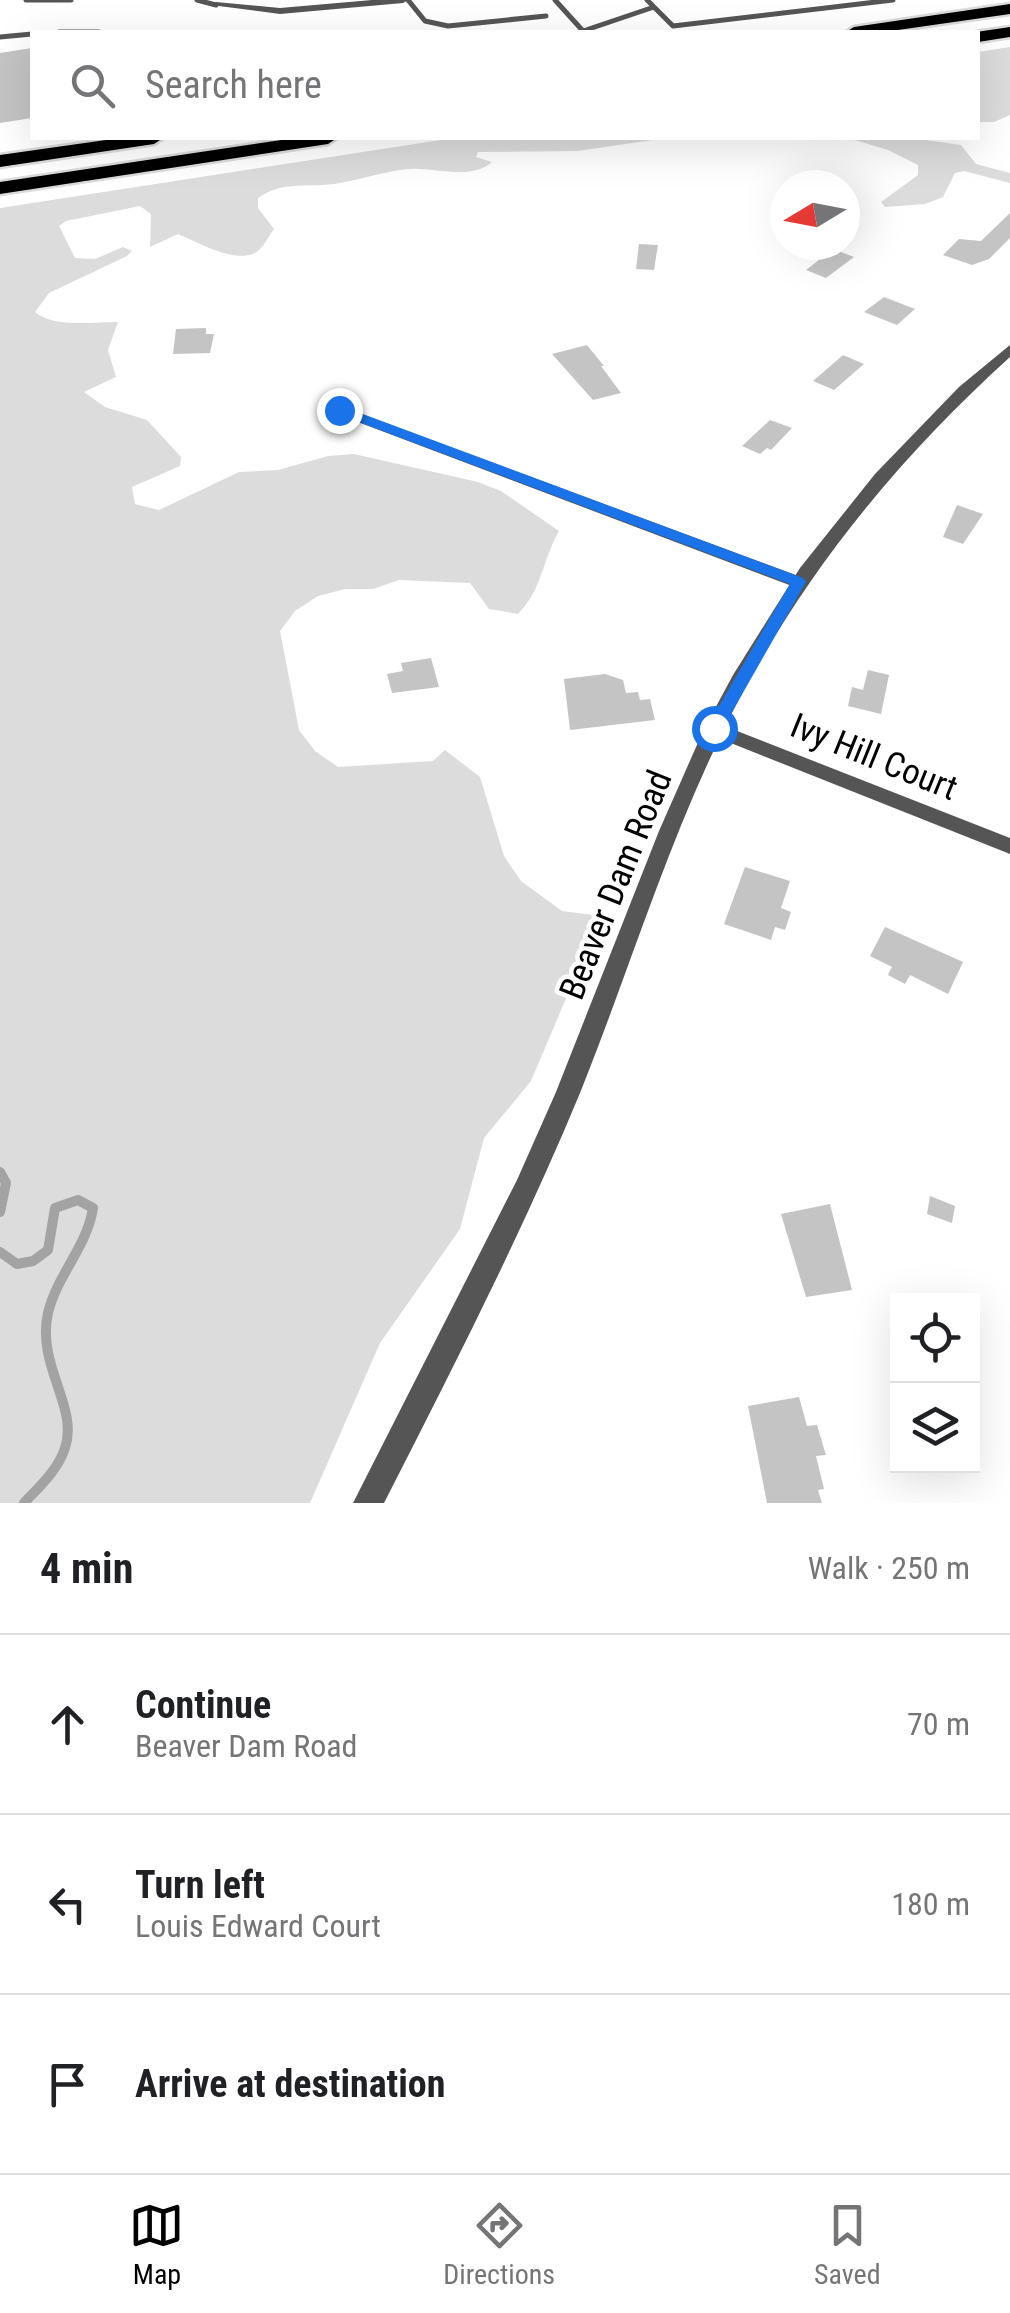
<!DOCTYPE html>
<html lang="en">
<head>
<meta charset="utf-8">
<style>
  body { margin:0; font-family:"Roboto Condensed",sans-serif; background:#f2f2f2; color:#202124 }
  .controls { position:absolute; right:30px; bottom:30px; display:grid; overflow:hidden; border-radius:0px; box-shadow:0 10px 40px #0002 }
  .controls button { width:90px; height:90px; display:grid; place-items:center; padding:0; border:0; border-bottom:2px solid #e0e0e0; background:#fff; color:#202124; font:50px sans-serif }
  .compass { position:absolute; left:770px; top:170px; width:90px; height:90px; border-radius:50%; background:#fff; box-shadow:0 10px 40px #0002; rotate:260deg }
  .stop { position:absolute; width:30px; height:30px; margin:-22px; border:8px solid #1a73e8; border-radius:50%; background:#fff }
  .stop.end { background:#1a73e8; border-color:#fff; box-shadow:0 2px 10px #0008 }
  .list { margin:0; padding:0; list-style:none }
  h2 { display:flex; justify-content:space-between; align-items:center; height:130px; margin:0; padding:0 40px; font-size:42px }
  h2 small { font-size:32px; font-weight:400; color:#757577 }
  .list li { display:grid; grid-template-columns:65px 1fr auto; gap:30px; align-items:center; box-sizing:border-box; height:180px; padding:0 40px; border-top:2px solid #e0e0e0 }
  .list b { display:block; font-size:38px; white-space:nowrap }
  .list p { margin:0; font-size:32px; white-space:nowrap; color:#757577 }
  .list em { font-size:32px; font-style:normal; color:#757577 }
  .icon { flex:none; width:55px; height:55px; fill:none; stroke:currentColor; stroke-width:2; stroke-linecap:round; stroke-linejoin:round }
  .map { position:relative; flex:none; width:1010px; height:1503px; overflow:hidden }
  .search { position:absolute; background:#fff; box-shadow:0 10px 40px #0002; left:30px; right:30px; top:30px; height:110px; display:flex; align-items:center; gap:25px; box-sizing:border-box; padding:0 35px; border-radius:0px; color:#757577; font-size:38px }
  .sheet { height:670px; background:#fff }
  nav { display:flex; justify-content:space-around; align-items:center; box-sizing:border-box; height:140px; border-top:2px solid #e0e0e0; background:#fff; font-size:28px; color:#757577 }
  nav a { display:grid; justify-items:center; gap:5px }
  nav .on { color:#000 }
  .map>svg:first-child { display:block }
  .green { fill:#dcdcdc }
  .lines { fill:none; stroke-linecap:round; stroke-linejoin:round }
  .stream { stroke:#a3a3a3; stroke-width:10 }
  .building { fill:#c4c4c4 }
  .motorway-casing { stroke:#dbdbdb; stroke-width:5 }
  .service { stroke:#555; stroke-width:5 }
  .minor { fill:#555; fill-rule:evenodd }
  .tertiary { fill:#555; fill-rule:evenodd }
  .motorway { fill:#000; fill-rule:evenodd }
  .route { fill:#1a73e8 }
  .labels { text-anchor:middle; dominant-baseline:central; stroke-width:9; stroke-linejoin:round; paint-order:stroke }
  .street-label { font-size:35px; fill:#000; stroke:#fff }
</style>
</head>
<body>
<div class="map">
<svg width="1010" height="1503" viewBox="0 0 1010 1503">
  <rect width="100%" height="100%" fill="#fff"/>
  <path class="green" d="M1010,47v68l-16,7h-16v-70z
    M454,138h212l-88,13 -100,1 -2,5 16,5c-22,19 -57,5 -83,7 -23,2 -46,10 -69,14 -30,6 -55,-4 -82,15v10l16,21c-5,6 -9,16 -15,21 -20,17 -61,-8 -81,-16l-28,13 1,-33 -11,-8 -74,15 -7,5 16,32 20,1 28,-12 9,4 -5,5 -78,37 -14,19c18,16 59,10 83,10l-10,28 8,27 -32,15 21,15 42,13 34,37 -1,9 -48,21 3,17 24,6 80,-38 39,-2 50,-14 26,-2 124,28 23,9 58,40c-17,30 -17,59 -41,83l-29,-5 -19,-26 -71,-3 -26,9h-28l-27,7 -23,15 -15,20 19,99 16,21 23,16 95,-6 12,-11 35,27 24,79 17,25 41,30 39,5 -70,165 -47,57 -24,91 -80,114 -70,160h-310v-1295z
    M848,138h64l49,7 15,19 34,9v10l-46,-12 -9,2 -12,24 -18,7 -40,3 -4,-5 37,-27v-10l-30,-15z"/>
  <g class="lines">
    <path class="stream" d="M0,1172l6,11 -6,29
      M0,1252l17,12 16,-3 15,-11 7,-42 23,-8 15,8c-6,39 -36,67 -45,105 -12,52 31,94 17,135 -7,22 -26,39 -41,55"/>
  </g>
  <path class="building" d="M32,48v70l-32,5v-70z
    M1010,213v25l-21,21 -17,6 -29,-10 16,-16 22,2z
    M639,244l19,1 -4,25 -18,-1z
    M833,249l21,8 -28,21 -20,-8z
    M884,297l31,12 -18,16 -33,-13z
    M206,328v6h8l-4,19 -37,1 3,-25z
    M587,345l17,21h-3l20,27 -28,7 -41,-46z
    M843,355l21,9 -30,26 -21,-9z
    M770,420l22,8 -21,22 -4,-2 -7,6 -18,-8z
    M957,505l26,9 -20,30 -20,-7z
    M431,658l8,29 -47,6 -5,-19 16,-3 -2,-8z
    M868,670l21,5 -8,39 -33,-8 4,-19 11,3z
    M605,674l18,6 3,13 12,-1 2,8 10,-1 5,21 -85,10 -6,-51z
    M745,867l45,14 -9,27 10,4 -6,18 -10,-3 -4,13 -47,-16z
    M885,927l78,35 -15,32 -38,-19 -5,9 -17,-9 4,-8 -22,-11z
    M930,1196l25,10 -3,17 -25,-9z
    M830,1204l22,86 -46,7 -25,-83z
    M799,1397l8,29 10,-1 9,30 -10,1 8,33 -6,1 4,13h-55l-19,-97z"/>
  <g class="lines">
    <g class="motorway-casing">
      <path id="motorway" d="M1010,4v10l-126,18h-38l8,-5z
        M1010,27v10l-32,5 -2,-10z
        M120,138h43l-9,6 -154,23v-12z
        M295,138h42l-9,6 -328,50v-12z"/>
    </g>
    <path class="service" d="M26,0h45
      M197,0l19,5
      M408,0l17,21 23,5 98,-10
      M555,0l28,31 71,-24
      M647,0l26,26 220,-26
      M59,32h40
      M0,37l32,-3"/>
    <path class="minor" d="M372,0h36l-5,3 -123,11 -69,-9 5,-3 64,6z
      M339,406l465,172 2,4 -2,4h-12l-458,-173v-6z
      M714,722l296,116v16l-302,-120 -3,-5z"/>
    <path class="tertiary" d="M1010,345v12c-117,106 -215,227 -285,370 -58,117 -96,244 -145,366 -58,140 -127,275 -196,410h-31l164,-323 39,-88 103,-261 45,-102 29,-54 67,-107 75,-94 84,-87z"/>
    <use href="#motorway" class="motorway"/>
  </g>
  <path class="route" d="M335,407h9l459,171 3,4 -86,151 -6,2 -8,-7 84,-144 -455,-171z"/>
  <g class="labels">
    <g class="street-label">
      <text transform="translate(874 757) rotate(22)">Ivy Hill Court</text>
      <text transform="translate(616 885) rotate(-68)">Beaver Dam Road</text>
    </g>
  </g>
</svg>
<div class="controls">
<button><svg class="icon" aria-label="locate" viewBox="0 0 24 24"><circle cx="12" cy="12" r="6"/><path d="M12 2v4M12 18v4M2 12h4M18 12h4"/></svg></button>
<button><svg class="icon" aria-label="layers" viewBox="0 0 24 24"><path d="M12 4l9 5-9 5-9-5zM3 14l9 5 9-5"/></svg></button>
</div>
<svg class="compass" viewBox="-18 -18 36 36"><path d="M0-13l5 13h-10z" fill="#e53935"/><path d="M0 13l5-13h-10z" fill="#757577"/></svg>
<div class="stop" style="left:714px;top:728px"></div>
<div class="stop end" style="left:339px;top:410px"></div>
<div class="search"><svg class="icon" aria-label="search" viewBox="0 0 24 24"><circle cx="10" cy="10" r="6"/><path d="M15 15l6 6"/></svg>Search here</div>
</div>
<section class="sheet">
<h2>4 min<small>Walk · 250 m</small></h2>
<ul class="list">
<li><svg class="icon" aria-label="ahead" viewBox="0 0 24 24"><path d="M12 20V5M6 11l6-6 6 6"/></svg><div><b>Continue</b><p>Beaver Dam Road</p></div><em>70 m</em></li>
<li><svg class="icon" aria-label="left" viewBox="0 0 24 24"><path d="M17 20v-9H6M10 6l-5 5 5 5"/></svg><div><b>Turn left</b><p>Louis Edward Court</p></div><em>180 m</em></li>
<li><svg class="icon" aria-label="arrive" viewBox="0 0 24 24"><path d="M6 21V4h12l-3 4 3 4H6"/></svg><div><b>Arrive at destination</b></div></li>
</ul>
</section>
<nav>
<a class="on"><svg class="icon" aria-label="map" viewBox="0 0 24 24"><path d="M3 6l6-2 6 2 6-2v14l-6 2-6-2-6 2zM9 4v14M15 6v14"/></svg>Map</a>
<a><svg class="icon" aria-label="directions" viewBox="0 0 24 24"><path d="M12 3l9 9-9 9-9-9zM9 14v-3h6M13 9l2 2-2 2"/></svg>Directions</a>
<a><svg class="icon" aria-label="saved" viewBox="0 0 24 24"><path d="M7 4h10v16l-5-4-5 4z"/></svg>Saved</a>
</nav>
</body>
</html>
